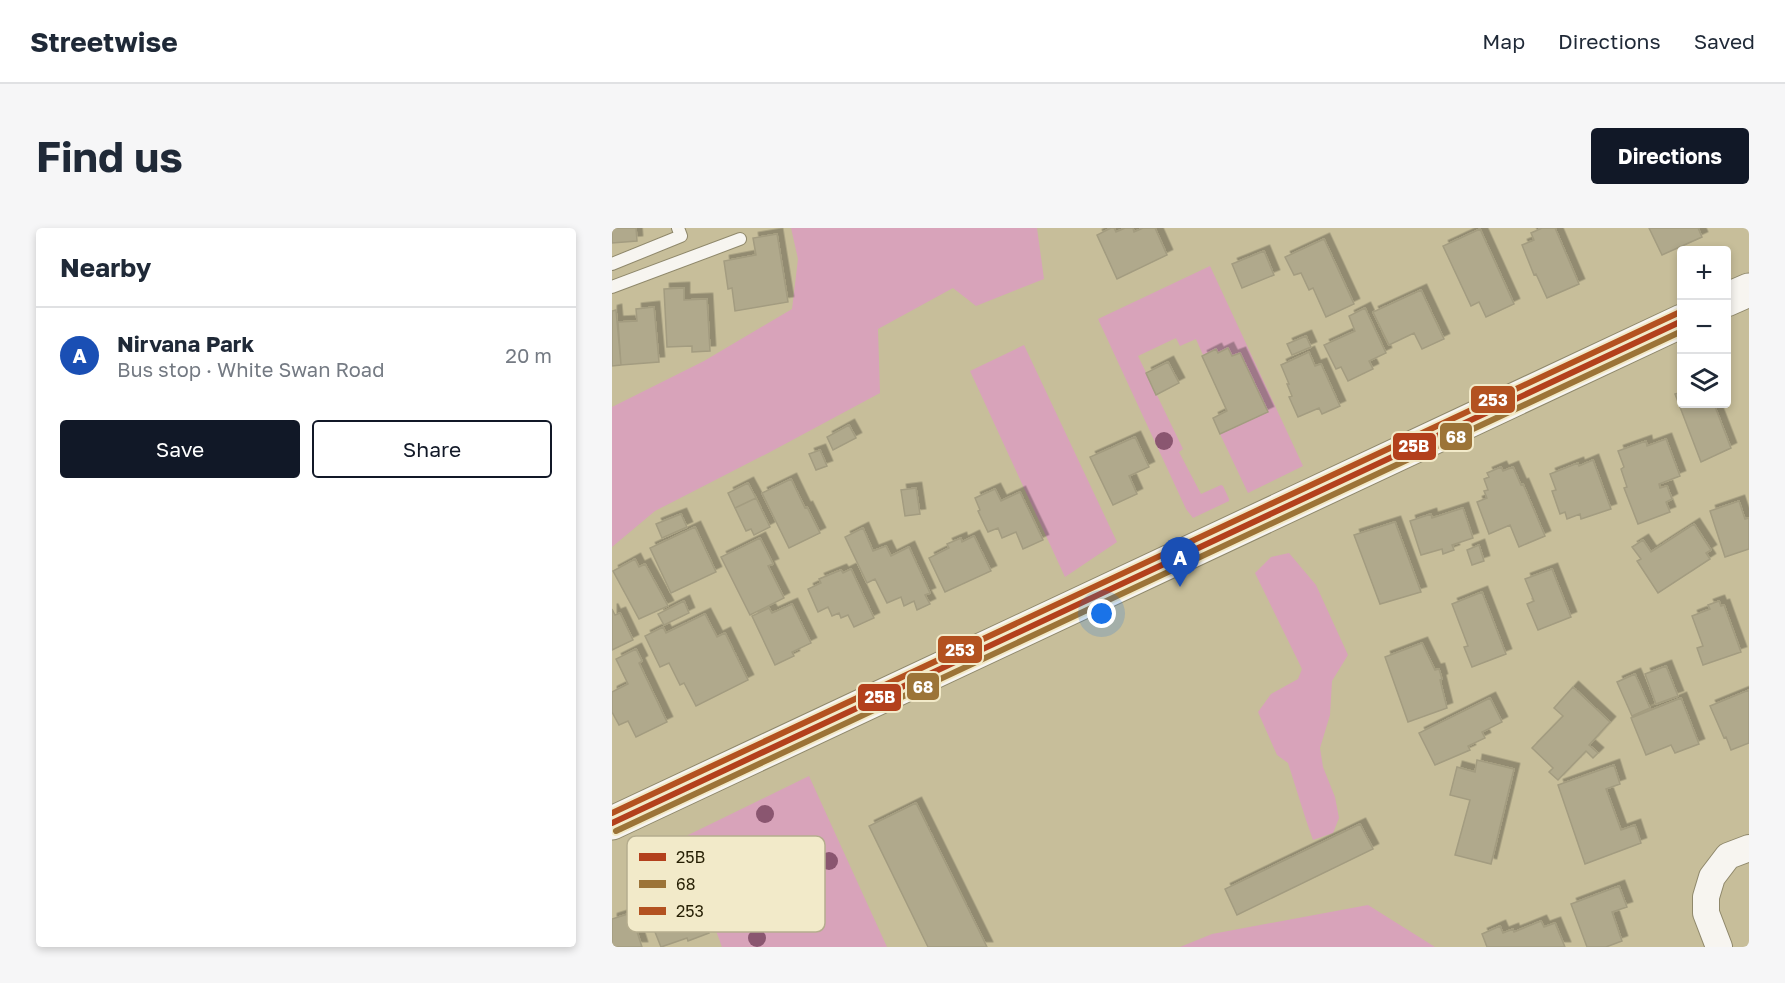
<!DOCTYPE html>
<html lang="en">
<head>
<meta charset="utf-8">
<style>
  body { margin:0; font-family:"Golos Text",sans-serif; background:#f6f6f7; color:#1f2937 }
  .controls { position:absolute; right:18px; top:18px; display:grid; overflow:hidden; border-radius:6px; box-shadow:0 3px 9px #0003 }
  .controls button { width:54px; height:54px; display:grid; place-items:center; padding:0; border:0; border-bottom:2px solid #e0e1e3; background:#fff; color:#1f2937; font:30px sans-serif }
  .you { position:absolute; left:490px; top:386px; width:21px; height:21px; margin:-15px; border:4px solid #fff; border-radius:50%; background:#1a73e8; box-shadow:0 0 0 9px #1a73e833 }
  .badge { display:grid; place-items:center; width:39px; height:39px; border-radius:50%; background:#111827; color:#fff; font-size:20px; font-weight:700 }
  .pin { position:absolute; translate:-50% -50px; filter:drop-shadow(0 2px 3px #0008) }
  .pin::after { content:''; position:absolute; top:32px; width:21px; height:18px; background:inherit; clip-path:polygon(0 0,100% 0,50% 100%) }
  .list { margin:0; padding:0; list-style:none }
  h2 { display:flex; justify-content:space-between; align-items:center; height:78px; margin:0; padding:0 24px; font-size:26px }
  h2 small { font-size:20px; font-weight:400; color:#747a83 }
  .list li { display:grid; grid-template-columns:39px 1fr auto; gap:18px; align-items:center; box-sizing:border-box; height:96px; padding:0 24px; border-top:2px solid #e0e1e3 }
  .list b { display:block; font-size:22px; white-space:nowrap }
  .list p { margin:0; font-size:20px; white-space:nowrap; color:#747a83 }
  .list em { font-size:20px; font-style:normal; color:#747a83 }
  .actions { display:flex; gap:12px; padding:18px 24px }
  .actions a { flex:1; padding:14px 0; border:2px solid #111827; border-radius:6px; text-align:center; font-size:21px; color:#111827 }
  .actions .main { background:#111827; color:#fff }
  .icon { flex:none; width:33px; height:33px; fill:none; stroke:currentColor; stroke-width:2; stroke-linecap:round; stroke-linejoin:round }
  .map { position:relative; flex:none; width:1137px; height:719px; overflow:hidden; border-radius:6px }
  header { display:flex; align-items:center; gap:36px; box-sizing:border-box; height:84px; padding:0 30px; background:#fff; border-bottom:2px solid #e0e1e3 }
  header strong { font-size:28px }
  nav { display:flex; gap:33px; margin-inline-start:auto; font-size:21px }
  .intro { display:flex; align-items:center; justify-content:space-between; box-sizing:border-box; height:144px; padding:0 36px }
  h1 { margin:0; font-size:42px }
  .button { padding:15px 27px; border-radius:6px; background:#111827; color:#fff; font-size:21px; font-weight:700 }
  main { display:flex; gap:36px; padding:0 36px }
  aside { flex:1; background:#fff; border-radius:6px; box-shadow:0 3px 9px #0003 }
  .map>svg:first-child { display:block }
  .green { fill:#d8a3ba }
  .building { fill:#b0a98c; stroke:#a39c80; stroke-width:1.5; filter:url(#shadow) }
  .lines { fill:none; stroke-linecap:round; stroke-linejoin:round }
  .lane-casing { stroke:#8f886b; stroke-width:14 }
  .street-casing { stroke:#8f886b; stroke-width:28 }
  .secondary-casing { stroke:#8f886b; stroke-width:35 }
  .lane { stroke:#f7f5f0; stroke-width:12 }
  .street { stroke:#f7f5f0; stroke-width:26 }
  .secondary { stroke:#f7f5f0; stroke-width:33 }
  .bus-1-casing { stroke:#f2eac9; stroke-width:10 }
  .bus-2-casing { stroke:#f2eac9; stroke-width:10 }
  .bus-3-casing { stroke:#f2eac9; stroke-width:10 }
  .bus-1 { stroke:#b3401c; stroke-width:6 }
  .bus-2 { stroke:#9c7438; stroke-width:6 }
  .bus-3 { stroke:#b35220; stroke-width:6 }
  .tree { fill:#8a5670 }
  .key { fill:#f2eac9; stroke:#b5ad8e; stroke-width:1.5 }
  .key-label { font-size:16px; fill:#261f04 }
  .line-badge { stroke:#f2eac9; stroke-width:2 }
  .badge-label { font-size:16px; text-anchor:middle; font-weight:bold; fill:#fff }
</style>
</head>
<body>
<header>
<strong>Streetwise</strong>
<nav><a>Map</a><a>Directions</a><a>Saved</a></nav>
</header>
<div class="intro"><h1>Find us</h1><a class="button">Directions</a></div>
<main>
<aside>
<h2>Nearby<small></small></h2>
<ul class="list">
<li><span class="badge" style="background:#1a4fb4">A</span><div><b>Nirvana Park</b><p>Bus stop · White Swan Road</p></div><em>20 m</em></li>
</ul>
<div class="actions"><a class="main">Save</a><a>Share</a></div>
</aside>
<div class="map">
<svg width="1137" height="719" viewBox="0 0 1137 719">
  <defs>
    <filter id="shadow"><feDropShadow dx="5.5" dy="-5.5" stdDeviation="0" flood-color="#0004"/></filter>
  </defs>
  <rect width="100%" height="100%" fill="#c7be9a"/>
  <path class="green" d="M179,0h246l7,51 -68,27 -23,-18 -75,41 2,64 -108,58 -117,60 -43,36v-140l92,-46 88,-52 6,-50z
    M598,38l93,200 -55,27 -28,-59 47,-22 -35,-56 -14,-3 -2,-4 -13,6 -7,-16 -16,7 -4,-8 -38,18 45,93 -4,3 22,42 20,-9 2,1 6,13v2l-36,17 -7,-9 -88,-190z
    M412,117l93,197 -52,35 -95,-206z
    M677,325l27,32 32,70 -16,26 -2,34 -10,33 3,19 12,30 4,21 -6,15 -20,7 -7,-20 -18,-57 -11,-8 -19,-43 13,-18 27,-15 4,-10 -47,-96 16,-16z
    M197,548l78,171h-165l-40,-109z
    M756,677l67,42h-255l32,-13z"/>
  <path class="building" d="M0,0h24l1,13 -25,2z
    M499,0h3l2,4 9,-4h8l1,4 9,-4h12l12,27 -50,24 -20,-44z
    M930,0h13l24,56 -32,14 -11,-24 -2,1 -12,-30 12,-5 -3,-7z
    M1037,0h49l4,9 -40,18z
    M868,1l34,75 -28,13 -7,-15 -8,4 -28,-60z
    M165,6l11,68 -53,9 -3,-23 -4,1 -4,-28 32,-6 -3,-17z
    M712,11l30,65 -28,13 -13,-29 -4,2 -8,-17 -7,2 -9,-18z
    M652,23l10,24 -32,13 -10,-24z
    M72,60v12l23,-1 3,52 -18,1v-6l-25,1 -3,-58z
    M809,62l23,49 -22,10 -8,-16 -25,12 -16,-33z
    M42,79l5,55 -38,3 -3,-43 19,-1 -1,-12z
    M753,80l21,45 -17,8 4,8 -25,12 -7,-14 -5,2 -12,-24 31,-14 -6,-15z
    M4,82l5,55 -9,1v-55z
    M694,108l5,11 -19,8 -5,-11z
    M616,120l4,8 8,-3 28,59 -48,22 -7,-16 14,-7 -25,-55 14,-7 2,4z
    M697,124l6,14 6,-2 19,42 -18,8 -3,-6 -21,9 -9,-20 3,-1 -5,-12h2l-8,-19z
    M556,134l11,21 -23,12 -10,-22z
    M1070,164v12h32l17,44 -30,14 -26,-68z
    M237,197l7,13 -23,12 -6,-13z
    M523,209l14,30 -20,9 8,18 -24,11 -23,-48z
    M1054,211l14,37 -21,8 1,4 7,-2 5,13 -6,3 4,10 -32,12 -14,-36 3,-1 -6,-18 3,-2 -6,-16 28,-10 1,5z
    M208,222l7,16 -11,4 -7,-16z
    M981,232l18,49 -30,10 -1,-5 -13,5 -2,-7 -5,2 -8,-23 4,-1 -6,-16 28,-11 1,3z
    M889,239l2,4 10,-4 8,18 2,-1 22,52 -26,11 -9,-22 -21,9 -12,-32 10,-4 -3,-7 4,-1 -4,-11 5,-2 -2,-4z
    M179,251l14,29 2,-1 13,26 -31,15 -27,-55z
    M136,255l8,15 -21,10 -7,-15z
    M304,260l4,26 -15,2 -4,-26z
    M383,261l6,12 19,-9 23,48 -20,9 -7,-17 -14,6 -4,-10 -10,4 -10,-21 2,-1 -5,-12z
    M144,270l14,29 -16,8 -3,-6 -5,2 -11,-23z
    M1127,273l6,18 4,-1v31l-24,8 -15,-46z
    M851,280l10,30 -21,7 2,5 -11,4 -1,-5 -21,6 -11,-34 21,-7 1,4z
    M69,286l6,13 -25,11 -6,-14z
    M783,294l26,70 -41,12 -26,-69z
    M1082,296l17,26 -5,3 4,6 -52,34 -21,-32 4,-2 -9,-12 11,-7 8,12z
    M83,299l21,45 -45,21 -21,-45z
    M251,300l10,23 13,-5 5,10 18,-9 21,46 -5,2 5,9 -13,6 -3,-9 -10,5 -3,-9 -14,6 -12,-24 -8,4 -22,-46z
    M362,308l17,35 -46,21 -16,-34 20,-10 -2,-4 14,-6 1,4z
    M148,310l13,26 -5,2 16,32 -34,17 -29,-58z
    M867,317l5,16 -12,4 -5,-15z
    M23,331l4,8 6,-3 23,42 -29,13 -26,-48z
    M239,341l23,49 -20,9 -6,-12 -7,3 -2,-5 -7,3 -4,-9 -10,5 -10,-23 13,-6 -2,-4 22,-9 2,3z
    M940,341l19,48 -33,13 -11,-26 7,-3 -9,-22z
    M870,364l24,62 -34,13 -8,-20 4,-1 -16,-42z
    M72,373l5,12 -25,12 -6,-11z
    M1107,373l2,5 3,-1 17,47 -38,13 -6,-17 6,-2 -11,-30 18,-7 -2,-4z
    M180,376l19,39 -19,9 2,4 -19,9 -23,-49 17,-8 3,5z
    M0,381l3,6 5,-2 13,27 -21,10z
    M93,386l12,23 8,-4 23,47 -52,26 -12,-23 -4,2 -11,-22 -9,4 -15,-31 18,-9 3,6z
    M810,415l13,27 4,-1 3,10 -2,1 7,28 -39,14 -23,-65z
    M24,421l6,12 -3,2 28,59 -31,15 -8,-16 -9,4 -7,-13v-20l16,-8 -12,-25z
    M1054,438l12,30 -22,8 -11,-30z
    M1023,446l15,34 -18,8 -15,-34z
    M961,459l37,35 -21,23 9,8 -5,5 -7,-7 -28,29 -9,-8 4,-4 -21,-20 31,-32 -9,-8z
    M1137,462v53l-18,7 -5,-13 -2,1 -14,-32z
    M878,470l12,24 -20,10 3,6 -17,8 2,4 -35,15 -16,-32z
    M1069,470l18,46 -24,9 -4,-8 -25,10 -15,-37z
    M865,532l37,9 -23,95 -36,-9 15,-55 -20,-5 7,-28 18,5z
    M1002,537l6,19 -14,5 15,41 14,-5 6,18 -56,21 -27,-79z
    M304,575l71,144h-59l-59,-121z
    M748,596l13,25 -136,66 -12,-26z
    M1007,658l8,21 -15,5 10,29 -16,6h-19l-16,-43z
    M79,661l18,44 -21,8 -1,-3 -26,9 -16,-40z
    M19,685l11,34h-30v-28z
    M929,693l3,6 11,-4 10,24h-78l-5,-13 18,-8 3,7 10,-4 1,3z"/>
  <g class="lines">
    <g class="lane-casing">
      <path id="lane" d="M0,36l69,-28 -3,-8
        M0,59l128,-48"/>
    </g>
    <g class="street-casing">
      <path id="street" d="M1107,719l-13,-34v-16l6,-20 16,-21 21,-8"/>
    </g>
    <g class="secondary-casing">
      <path id="secondary" d="M1114,72l23,-10
        M0,595l1070,-502"/>
    </g>
    <use href="#lane" class="lane"/>
    <use href="#street" class="street"/>
    <use href="#secondary" class="secondary"/>
    <g class="bus-1-casing">
      <path id="bus-1" d="M0,595l1070,-502"/>
    </g>
    <g class="bus-2-casing">
      <path id="bus-2" d="M4,603l1066,-500"/>
    </g>
    <g class="bus-3-casing">
      <path id="bus-3" d="M0,585l1066,-500"/>
    </g>
    <use href="#bus-1" class="bus-1"/>
    <use href="#bus-2" class="bus-2"/>
    <use href="#bus-3" class="bus-3"/>
  </g>
  <g class="tree">
    <circle cx="552" cy="213" r="9"/>
    <circle cx="153" cy="586" r="9"/>
    <circle cx="217" cy="633" r="9"/>
    <circle cx="145" cy="710" r="9"/>
  </g>
  <rect x="15" y="608" width="198" height="96" rx="9" class="key"/>
  <rect x="27" y="625" width="27" height="8" fill="#b3401c"/>
  <rect x="27" y="652" width="27" height="8" fill="#9c7438"/>
  <rect x="27" y="679" width="27" height="8" fill="#b35220"/>
  <g class="key-label">
    <text x="64" y="635">25B</text>
    <text x="64" y="662">68</text>
    <text x="64" y="689">253</text>
  </g>
  <g class="line-badge">
    <rect x="858" y="157" width="46" height="29" rx="6" fill="#b35220"/>
    <rect x="827" y="194" width="34" height="29" rx="6" fill="#9c7438"/>
    <rect x="780" y="204" width="45" height="29" rx="6" fill="#b3401c"/>
    <rect x="325" y="407" width="46" height="29" rx="6" fill="#b35220"/>
    <rect x="294" y="444" width="34" height="29" rx="6" fill="#9c7438"/>
    <rect x="245" y="455" width="45" height="29" rx="6" fill="#b3401c"/>
  </g>
  <g class="badge-label">
    <text x="881" y="178">253</text>
    <text x="844" y="215">68</text>
    <text x="802" y="224">25B</text>
    <text x="348" y="428">253</text>
    <text x="311" y="465">68</text>
    <text x="268" y="475">25B</text>
  </g>
</svg>
<div class="controls">
<button>+</button>
<button>−</button>
<button><svg class="icon" aria-label="layers" viewBox="0 0 24 24"><path d="M12 4l9 5-9 5-9-5zM3 14l9 5 9-5"/></svg></button>
</div>
<div class="you"></div>
<div class="pin badge" style="left:568px;top:359px;background:#1a4fb4">A</div>
</div>
</main>
</body>
</html>
